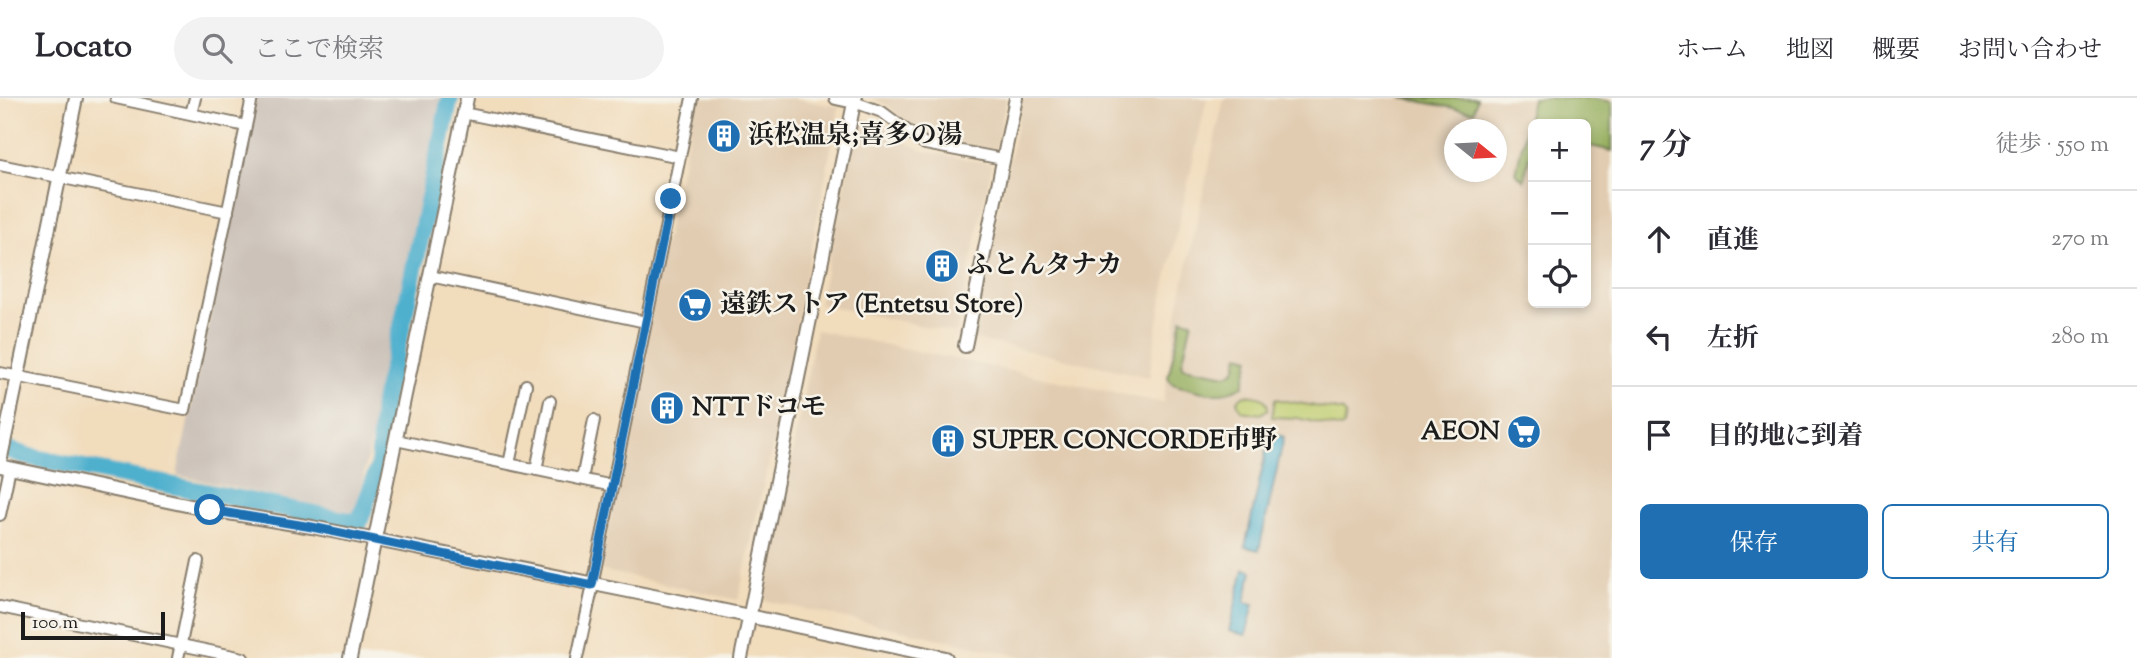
<!DOCTYPE html>
<html lang="ja">
<head>
<meta charset="utf-8">
<style>
  body { margin:0; font-family:"Sorts Mill Goudy","Noto Serif JP",serif; background:#f2f2f3; color:#2b2b33 }
  .controls { position:absolute; right:21px; top:21px; display:grid; overflow:hidden; border-radius:10px; box-shadow:0 4px 10px #0003 }
  .controls button { width:63px; height:63px; display:grid; place-items:center; padding:0; border:0; border-bottom:2px solid #e1e1e2; background:#fff; color:#2b2b33; font:35px sans-serif }
  .compass { position:absolute; left:1444px; top:21px; width:63px; height:63px; border-radius:50%; background:#fff; box-shadow:0 4px 10px #0003; rotate:108deg }
  .scale { position:absolute; left:21px; bottom:18px; width:144px; box-sizing:border-box; padding-left:7px; border:4px solid #1c1c1c; border-top:0; font-size:19px; line-height:24px; white-space:nowrap; color:#1c1c1c; -webkit-text-stroke:5px #f7f3e8; paint-order:stroke }
  .stop { position:absolute; width:21px; height:21px; margin:-16px; border:5px solid #1f6fb2; border-radius:50%; background:#fff }
  .stop.end { background:#1f6fb2; border-color:#fff; box-shadow:0 2px 7px #0008 }
  .list { margin:0; padding:0; list-style:none }
  h2 { display:flex; justify-content:space-between; align-items:center; height:91px; margin:0; padding:0 28px; font-size:30px }
  h2 small { font-size:23px; font-weight:400; color:#7c7c81 }
  .list li { display:grid; grid-template-columns:46px 1fr auto; gap:21px; align-items:center; box-sizing:border-box; height:98px; padding:0 28px; border-top:2px solid #e1e1e2 }
  .list b { display:block; font-size:26px; white-space:nowrap }
  .list em { font-size:23px; font-style:normal; color:#7c7c81 }
  .actions { display:flex; gap:14px; padding:21px 28px }
  .actions a { flex:1; padding:16px 0; border:2px solid #1f6fb2; border-radius:10px; text-align:center; font-size:24px; color:#1f6fb2 }
  .actions .main { background:#1f6fb2; color:#fff }
  .icon { flex:none; width:38px; height:38px; fill:none; stroke:currentColor; stroke-width:2; stroke-linecap:round; stroke-linejoin:round }
  .map { position:relative; flex:none; width:1612px; height:560px; overflow:hidden }
  header { display:flex; align-items:center; gap:42px; box-sizing:border-box; height:98px; padding:0 35px; background:#fff; border-bottom:2px solid #e1e1e2 }
  header strong { font-size:33px }
  nav { display:flex; gap:38px; margin-inline-start:auto; font-size:24px }
  .search { width:490px; height:63px; background:#f2f2f3; display:flex; align-items:center; gap:18px; box-sizing:border-box; padding:0 24px; border-radius:38px; color:#7c7c81; font-size:26px }
  main { display:flex }
  aside { flex:1; background:#fff }
  .map>svg:first-child { display:block }
  .built { fill:#e1ccb1; fill-rule:evenodd }
  .industrial { fill:#ccc2b9 }
  .green { fill:#c0cd6f; stroke:#6e7446; stroke-width:2 }
  .forest { fill:#98b062; stroke:#5a663f; stroke-width:2 }
  .water { fill:#4fb0ce; stroke:#366675; stroke-width:2 }
  .lines { fill:none; stroke-linecap:round; stroke-linejoin:round }
  .river { stroke:#4fb0ce; stroke-width:18 }
  .minor-casing { stroke:#867c6c; stroke-width:14 }
  .tertiary-casing { stroke:#867c6c; stroke-width:16 }
  .minor { stroke:#fff; stroke-width:10 }
  .tertiary { stroke:#fff; stroke-width:12 }
  .route { stroke:#1f6fb2; stroke-width:9 }
  .labels { text-anchor:middle; dominant-baseline:central; stroke-width:5; stroke-linejoin:round; paint-order:stroke }
  .poi-label { font-size:26px; font-weight:bold; fill:#1c1c1c; stroke:#f7f3e8; text-anchor:start }
</style>
</head>
<body>
<header>
<strong>Locato</strong>
<div class="search"><svg class="icon" aria-label="search" viewBox="0 0 24 24"><circle cx="10" cy="10" r="6"/><path d="M15 15l6 6"/></svg>ここで検索</div>
<nav><a>ホーム</a><a>地図</a><a>概要</a><a>お問い合わせ</a></nav>
</header>
<main>
<div class="map">
<svg width="1612" height="560" viewBox="0 0 1612 560">
  <rect width="100%" height="100%" fill="#f7f3e8"/>
  <filter id="ink" filterUnits="userSpaceOnUse"><feTurbulence type="fractalNoise" baseFrequency=".0143" numOctaves="2"/><feDisplacementMap in="SourceGraphic" scale="14" xChannelSelector="R" yChannelSelector="G"/><feConvolveMatrix kernelMatrix="1 2 1 2 8 2 1 2 1" color-interpolation-filters="sRGB"/></filter>
  <filter id="wash" filterUnits="userSpaceOnUse"><feTurbulence type="fractalNoise" baseFrequency=".00686" numOctaves="4" result="noise"/><feDisplacementMap in="SourceGraphic" scale="28" xChannelSelector="R" yChannelSelector="G"/><feGaussianBlur stdDeviation="1.57" result="paint"/><feColorMatrix in="noise" values="0 0 0 0 0 0 0 0 0 0 0 0 0 0 0 0 0 1.4 0 .05"/><feComposite in="paint" operator="in"/></filter>
  <g filter="url(#wash)">
    <rect width="100%" height="100%" fill="#f1dcbc"/>
    <path class="built" d="M697,0h95l47,9 -62,319 -39,174 -138,-30 65,-327z
      M872,0h135l-12,52 -52,-8 -19,-6 -39,-32z
      M1023,0h184l-46,206 -12,73 -179,-39z
      M1224,0h376l12,2v558h-583l-265,-58 52,-270 347,73 16,-100zM1533,26h53v179h-53zM1454,32h42v42h-42z
      M859,20l20,4 13,7 14,13 19,9 67,13 -36,169 -137,-29z"/>
    <path class="industrial" d="M256,0h189l-90,416 -178,-39z"/>
    <path class="green" d="M1244,297c11,1 24,1 24,14l-7,5 -20,-3 -4,-10z
      M1275,301l68,12 3,4 -2,11 -3,2 -44,-10 -25,-1z"/>
    <path class="forest" d="M1402,0h75l-3,14z
      M1532,0h60l20,4v49l-26,-6v-21h-53v34l-4,-1 -5,24 -8,-8z
      M1182,221l10,2 -10,43 2,3 43,8 8,-5 4,-15 11,3 -7,28c-25,14 -44,5 -71,-2l-4,-7z"/>
    <path class="water" d="M1270,335l14,4 -25,113 -14,-3z
      M1244,471l8,2 -7,31 9,2 -8,31 -17,-4z"/>
    <g class="lines">
      <path class="river" d="M0,349l30,10 329,66 20,-57 4,-63 18,-72 49,-233"/>
    </g>
  </g>
  <g filter="url(#ink)">
    <g class="lines">
      <g class="minor-casing">
        <path id="minor" d="M116,0l130,28
          M854,4l28,10 43,32 78,15
          M463,15l217,44
          M191,16l4,-16
          M0,67l228,47
          M430,178l216,46
          M0,275l185,37 67,-312
          M396,342l217,46
          M509,366l17,-79
          M536,372l14,-69
          M582,381l12,-59
          M0,417l10,-47
          M592,487l100,-487
          M0,509l243,51
          M178,560l20,-97
          M577,560l16,-73"/>
      </g>
      <g class="tertiary-casing">
        <path id="tertiary" d="M836,0l18,4
          M965,248l51,-248
          M0,364l76,-364
          M0,368l210,44 102,17 366,74 268,57
          M350,560l117,-560
          M741,560l114,-560"/>
      </g>
      <use href="#minor" class="minor"/>
      <use href="#tertiary" class="tertiary"/>
    </g>
  </g>
  <g class="lines" filter="url(#ink)">
    <path class="route" d="M210,412l102,17 280,58 79,-386"/>
  </g>
  <defs>
    <g id="building-disc" transform="scale(1.75)"><circle r="9.5" fill="#1f6fb2" stroke="#f7f3e8"/><path d="M-4-6H4V6H1V3H-1V6H-4ZM-2.5-4.3h1.7v1.8h-1.7ZM.8-4.3h1.7v1.8H.8ZM-2.5-1h1.7V.8h-1.7ZM.8-1h1.7V.8H.8Z" fill="#fff"/></g>
    <g id="supermarket-disc" transform="scale(1.75)"><circle r="9.5" fill="#1f6fb2" stroke="#f7f3e8"/><path d="M-6-5.5h2.5l.6 2H6L4.5 2H-2.5L-4.4-4H-6ZM-1.5 3.2a1.3 1.3 0 1 0 .1 0ZM3 3.2a1.3 1.3 0 1 0 .1 0Z" fill="#fff"/></g>
  </defs>
  <g fill-rule="evenodd">
    <use href="#building-disc" x="724" y="38"/>
    <use href="#building-disc" x="942" y="168"/>
    <use href="#supermarket-disc" x="695" y="207"/>
    <use href="#building-disc" x="667" y="310"/>
    <use href="#supermarket-disc" x="1524" y="334"/>
    <use href="#building-disc" x="948" y="343"/>
  </g>
  <g class="labels">
    <g class="poi-label">
      <text x="748" y="38">浜松温泉;喜多の湯</text>
      <text x="967" y="168">ふとんタナカ</text>
      <text x="720" y="207">遠鉄ストア (Entetsu Store)</text>
      <text x="692" y="310">NTTドコモ</text>
      <text x="1500" y="334" text-anchor="end">AEON</text>
      <text x="972" y="343">SUPER CONCORDE市野</text>
    </g>
  </g>
</svg>
<div class="controls">
<button>+</button>
<button>−</button>
<button><svg class="icon" aria-label="locate" viewBox="0 0 24 24"><circle cx="12" cy="12" r="6"/><path d="M12 2v4M12 18v4M2 12h4M18 12h4"/></svg></button>
</div>
<svg class="compass" viewBox="-18 -18 36 36"><path d="M0-13l5 13h-10z" fill="#e53935"/><path d="M0 13l5-13h-10z" fill="#7c7c81"/></svg>
<div class="scale">100 m</div>
<div class="stop" style="left:210px;top:412px"></div>
<div class="stop end" style="left:671px;top:101px"></div>
</div>
<aside>
<h2>7 分<small>徒歩 · 550 m</small></h2>
<ul class="list">
<li><svg class="icon" aria-label="ahead" viewBox="0 0 24 24"><path d="M12 20V5M6 11l6-6 6 6"/></svg><div><b>直進</b></div><em>270 m</em></li>
<li><svg class="icon" aria-label="left" viewBox="0 0 24 24"><path d="M17 20v-9H6M10 6l-5 5 5 5"/></svg><div><b>左折</b></div><em>280 m</em></li>
<li><svg class="icon" aria-label="arrive" viewBox="0 0 24 24"><path d="M6 21V4h12l-3 4 3 4H6"/></svg><div><b>目的地に到着</b></div></li>
</ul>
<div class="actions"><a class="main">保存</a><a>共有</a></div>
</aside>
</main>
</body>
</html>
